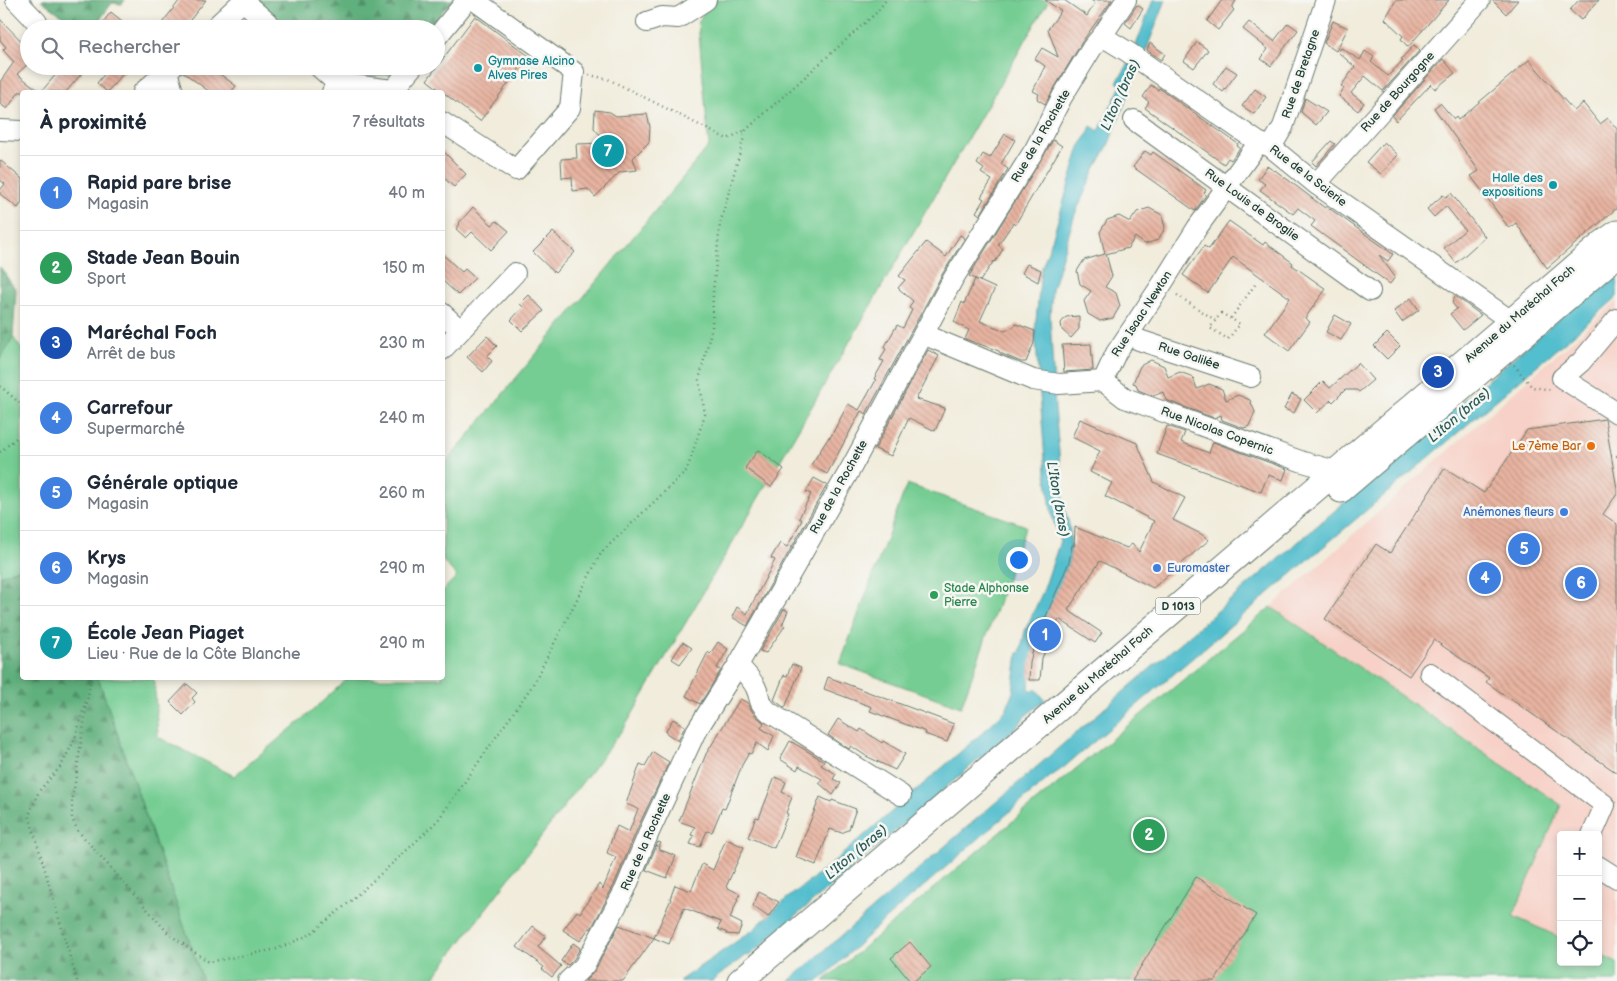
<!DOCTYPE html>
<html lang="fr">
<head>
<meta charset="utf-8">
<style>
  body { margin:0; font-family:"Balsamiq Sans",sans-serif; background:#f2f2f3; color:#1f2937 }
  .controls { position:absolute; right:15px; bottom:15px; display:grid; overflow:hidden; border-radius:5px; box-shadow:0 2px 8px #0003 }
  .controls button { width:45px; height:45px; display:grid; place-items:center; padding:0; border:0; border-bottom:1px solid #e0e1e3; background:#fff; color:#1f2937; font:25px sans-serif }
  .you { position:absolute; left:1018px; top:559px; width:18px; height:18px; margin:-12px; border:4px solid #fff; border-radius:50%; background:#1a73e8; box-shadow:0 0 0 8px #1a73e833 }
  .badge { display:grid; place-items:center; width:32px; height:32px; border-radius:50%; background:#0b8043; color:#fff; font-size:16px; font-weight:700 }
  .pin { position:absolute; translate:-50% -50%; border:2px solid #fff; box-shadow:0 1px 5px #0006 }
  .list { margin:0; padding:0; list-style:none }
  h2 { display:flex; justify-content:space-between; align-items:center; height:65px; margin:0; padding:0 20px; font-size:21px }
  h2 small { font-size:16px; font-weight:400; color:#747a83 }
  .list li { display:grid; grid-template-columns:32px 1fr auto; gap:15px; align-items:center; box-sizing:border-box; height:75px; padding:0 20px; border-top:1px solid #e0e1e3 }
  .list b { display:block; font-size:19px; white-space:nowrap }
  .list p { margin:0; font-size:16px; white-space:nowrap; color:#747a83 }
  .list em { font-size:16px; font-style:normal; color:#747a83 }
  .icon { flex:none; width:28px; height:28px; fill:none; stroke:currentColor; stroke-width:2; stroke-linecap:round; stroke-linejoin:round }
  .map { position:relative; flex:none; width:1617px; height:981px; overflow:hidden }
  .search { position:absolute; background:#fff; box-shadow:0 2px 8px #0003; left:20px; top:20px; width:425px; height:55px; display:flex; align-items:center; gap:12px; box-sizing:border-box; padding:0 18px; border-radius:28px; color:#747a83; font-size:19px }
  .panel { position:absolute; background:#fff; box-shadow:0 2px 8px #0003; left:20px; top:90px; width:425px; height:590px; border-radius:5px }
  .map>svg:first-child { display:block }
  .built { fill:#f7d1c7 }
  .green { fill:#75cd93; stroke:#4a8564 }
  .forest { fill:url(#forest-firs); stroke:#407658 }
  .water { fill:#52becd; stroke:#387e80 }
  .building { fill:url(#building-back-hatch) }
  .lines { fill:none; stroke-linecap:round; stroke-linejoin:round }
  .minor-casing { stroke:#687a6e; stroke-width:22 }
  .major-casing { stroke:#687a6e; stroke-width:27 }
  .path { stroke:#687a6e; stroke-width:2.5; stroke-dasharray:1 4; stroke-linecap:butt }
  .minor { stroke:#fff; stroke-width:20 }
  .major { stroke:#fff; stroke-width:25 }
  .culture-dot { fill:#0f9aa8; stroke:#f6f6f2; stroke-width:2 }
  .food-dot { fill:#e8710a; stroke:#f6f6f2; stroke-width:2 }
  .shop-dot { fill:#3f7fe0; stroke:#f6f6f2; stroke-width:2 }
  .leisure-dot { fill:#2e9e5b; stroke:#f6f6f2; stroke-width:2 }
  .labels { text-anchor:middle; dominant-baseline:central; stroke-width:5; stroke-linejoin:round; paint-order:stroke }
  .shield { fill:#f6f6f2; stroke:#60746d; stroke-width:1 }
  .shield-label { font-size:11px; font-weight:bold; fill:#1f3d34 }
  .culture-label { font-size:12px; fill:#0d838f; stroke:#f6f6f2; text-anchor:start }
  .street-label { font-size:12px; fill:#1f3d34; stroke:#f6f6f2 }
  .food-label { font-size:12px; fill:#c56008; stroke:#f6f6f2; text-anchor:end }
  .shop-label { font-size:12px; fill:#366cbe; stroke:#f6f6f2; text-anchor:end }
  .leisure-label { font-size:12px; fill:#27864d; stroke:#f6f6f2; text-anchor:start }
  .water-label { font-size:14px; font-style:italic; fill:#2c5d5a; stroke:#f6f6f2 }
</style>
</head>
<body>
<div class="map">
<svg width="1617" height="981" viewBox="0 0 1617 981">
  <defs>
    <pattern id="forest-firs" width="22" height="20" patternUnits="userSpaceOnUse" patternTransform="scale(1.25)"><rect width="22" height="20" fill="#60b07d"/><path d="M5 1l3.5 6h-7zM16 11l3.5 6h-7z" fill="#4f9067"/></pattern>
    <pattern id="building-back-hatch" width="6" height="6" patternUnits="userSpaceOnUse" patternTransform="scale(1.25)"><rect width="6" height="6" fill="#e9b4a1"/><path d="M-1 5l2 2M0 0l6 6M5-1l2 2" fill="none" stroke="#bc9484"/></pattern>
  </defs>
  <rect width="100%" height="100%" fill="#f6f6f2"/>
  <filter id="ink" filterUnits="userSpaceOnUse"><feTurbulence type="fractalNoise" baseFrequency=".02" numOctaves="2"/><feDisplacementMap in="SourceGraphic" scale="10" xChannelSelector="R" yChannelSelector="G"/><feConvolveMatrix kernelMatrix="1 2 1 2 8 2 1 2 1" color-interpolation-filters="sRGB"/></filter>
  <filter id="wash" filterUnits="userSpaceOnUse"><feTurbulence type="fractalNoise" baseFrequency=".0096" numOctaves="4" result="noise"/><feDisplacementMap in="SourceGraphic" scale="20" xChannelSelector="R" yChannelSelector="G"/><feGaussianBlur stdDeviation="1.12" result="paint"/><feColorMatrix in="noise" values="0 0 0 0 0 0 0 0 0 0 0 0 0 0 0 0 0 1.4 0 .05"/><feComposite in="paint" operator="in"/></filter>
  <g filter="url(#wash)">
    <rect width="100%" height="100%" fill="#f1ecdb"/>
    <path class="built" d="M1617,301v662l-19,-9v-119h-37v103l-48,-22 48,-111 -290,-198z"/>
    <path class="green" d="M711,0h338l-423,725 -195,256h-228l-105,-303h56l4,59 76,39 76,-63 38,-35h94l1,-88 14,-14 -14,-15v-95l266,-320 -11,-123z
      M13,337l9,13v217l-22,9v-217z
      M907,484l119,42 -65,181 -121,-43z
      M1271,607l290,198 -48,111 48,22v24h37v-8l19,9v18h-793l202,-171z"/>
    <path class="forest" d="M41,0h84l-3,4 -10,-1 -19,26h-13z
      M255,0h202l-11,7 -17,22h-147z
      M327,66h74l-5,8 -54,5z
      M0,267l16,23 -3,47 -13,22z
      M22,567v111h76l105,303h-203v-405z"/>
    <path class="water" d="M1153,0h13l-21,53 -9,-8z
      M1129,63l9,7 -30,76 -13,23 -20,45 -23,76 -2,26 5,92 9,99c7,20 8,35 5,55l-39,103 -1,26h5l2,-2 9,11 -21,17 -5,8 -270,231 -3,-1 -34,26h-33l74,-51 32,-30 45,-35 151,-131 25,-24 7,-18 5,-39h2l5,-22 19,-42 16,-48 -8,-25 -6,-43 -11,-142 6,-61 11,-30 29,-96 6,-8 4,-10 8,5 22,-45 -4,-4z
      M1617,269v28l-10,9 -544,462 -13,9 -171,148 -54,51 -7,5h-29l369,-319z"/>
    <g id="blocks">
      <path class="building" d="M180,0h26l-23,29h-13l-8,-6z
        M1045,0h19l23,16 8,-13 -4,-3h21l-30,42 -37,62 -8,-5 2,-5 -6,-3 12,-25 -10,-7 7,-11 16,9 -10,-28 13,-18z
        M1222,0h14l-4,8 2,2 -16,20 -11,-9z
        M1396,0h53l-41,47 -7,-8 2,-3 -18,-17z
        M1492,0h26l-12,14z
        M1579,0h20l-18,20 -11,-10z
        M1137,5l6,4 -12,19 -6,-5z
        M111,12l21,17h-21l-8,-7z
        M475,16l54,40 -49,65 -53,-41z
        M0,19l29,30v14l-12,11 24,18 22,-26h11l8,7 -16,19h-47l-12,17 -7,-5v-22l14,-20 -11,-12 3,-3 -6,-7z
        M1333,21l15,7 -12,23 -12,-8z
        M1249,22l25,19 14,-18 10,7 -27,36 -10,-7 7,-10 -25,-20z
        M1197,42l11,8 -14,18 -10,-7z
        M1150,43l15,11 -4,6 -14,-10z
        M1414,45l6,5 -37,41 -18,-15 -14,17 13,10 -6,8 -19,-15 5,-8 -3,-2 14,-19 -17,-15 3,-4 19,12 5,-9 9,6 -3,5 17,14 15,-16 -2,-1z
        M1443,59l12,14 -20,16 -4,-5 -35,37 -4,-5z
        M1529,60l45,51 9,-8 17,21 8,-6 9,11v79l-70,60 -31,-45 -7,5 -38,-52 8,-5 -45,-63 6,-5 14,16 2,-2 2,3z
        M111,66h19l-23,26 -10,-9z
        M185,66h17l8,7 3,-4 23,17 -5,6h-21l-27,-20z
        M1226,66l11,7 -14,19 -10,-8z
        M1151,85l7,5 1,-2 79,56 -1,2 3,2 -9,12 -3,-2 -4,6 -79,-56 4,-6 -6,-5z
        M1255,89l11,8 -12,17 -12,-8z
        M1305,98l22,14 -11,13 -15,-13z
        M595,110l15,2 6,4 31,-2 3,13 -1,15 -16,16 4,12 -17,2 -25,25 -7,-8 -15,2 -1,-14 -10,1 -1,-19 16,-1 -1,-14 31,-1 -13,-15z
        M1005,134l10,6 -14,24 7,5 -28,46 -4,-3 8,-13 -3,-2 11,-17 -11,-7 3,-4 -7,-5 6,-10 7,4z
        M1053,140l9,6 -47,79 -2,-2 -15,22 5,4 -8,13 -1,-1 -14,20 -11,-5z
        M1331,141l4,3 -19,22 -4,-4z
        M1384,142l14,13 -17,19 -15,-12z
        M442,150l24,24 -12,13 -12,-11z
        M1145,151l6,4 2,-3 53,38 -2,3 2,2 -11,16 -62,-44z
        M0,160l22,19v23l-4,6 -18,-14v-4l5,-6 -5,-4z
        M1267,166l7,5 1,-1 50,38 1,-2 67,48 -5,7 -9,-6 16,22 -5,7 -79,-58 4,-5 -17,-13 -5,6 -33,-24 5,-6 -7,-5z
        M1451,193l34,44 -29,26 -12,-15 21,-18 -19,-24 -12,11 -7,-8 16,-14 3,2z
        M473,207l19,18 5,-4 12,10 -18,19 -19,-18 -6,6 -10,-9 4,-5 -1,-1z
        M1149,208l13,7 3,13 -7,12 -13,4 -10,-7 -7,11 -22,6 6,22 -7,11 11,6 4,13 -7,12 -13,3 -12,-7 -4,-13 7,-10 -11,-7 -3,-13 7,-11 21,-6 -5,-22 7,-12 12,-4 11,6 7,-10z
        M1229,221l34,24 2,-3 5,4 23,17 -1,2 34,24 -21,29 5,4 -21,29 -24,-18 25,-35 -57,-41 -25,36 -25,-18 21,-29 5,3z
        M553,232l22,20 -20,21 -22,-21z
        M960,235l5,3 -22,35 -77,141 -5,-3 -34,63 -16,-9 18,-28 1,1 18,-34 11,6 17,-30 -2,-1 10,-18 -4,-1 6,-11 -2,-1 13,-23 6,3 9,-18 -3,-2 4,-7 -15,-13 7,-8 -6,-4 27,-34 20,15z
        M442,254l20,18 3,-3 10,9 -17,17 -16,-15z
        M1027,264l14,6 -3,12 -16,-9z
        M975,279l20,9 -15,33 25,10 9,-4 2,-3 19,7 -1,12 -8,19h-5l-21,-9 -1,-2 -34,-12 4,-9 -15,-8 8,-20 2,2z
        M529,295l15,16 -22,20 -11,-11 12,-13 -3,-3z
        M1455,296l26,19 -18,15 -13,-16 7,-5 -5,-6z
        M1411,298l8,12 -17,12 -8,-11z
        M1335,315l16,9 -10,16 -15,-8z
        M1079,316v13l-8,9 -9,-8 -1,-7 5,-6z
        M1387,333l13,13 -13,13 -13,-13z
        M487,336l10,10 -10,10 5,5 -9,11 -16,-15z
        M1091,344l2,26 -29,2 -2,-27z
        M928,350l11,6 -23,43 29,9 -10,23 -26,-13 -18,38 -16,-7z
        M1151,360l13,6 4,11 12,-5 13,5 4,12 12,-5 13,5 4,11 12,-5 12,5 5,12 -6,14 -5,2 -22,-8 -1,-5 -7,3 -48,-18 -3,-8 -10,4 -15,-6 -2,-6 -3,-1 7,-17z
        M1358,363l15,17 -14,12 -2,-2h-12l-12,12 -2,-2 -14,13 -13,-13 19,-19 7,7z
        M1292,394l9,5 -7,14 -10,-4z
        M1080,419l57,24 17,39 31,16 -12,22 28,14 8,6 -56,48 -53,-27 -32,49 34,23 -7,10 -36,-24 -17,39 -2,22h-11l1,-18 5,-20 34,-80 3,-17 2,1 1,-19 52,21 5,-4 7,8 15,-31 -49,-25 7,-13 -22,-11 10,-21 -28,-14z
        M1605,419l12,70v5l-14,20 14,10v249l-131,-91 3,-4 -55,-38 -25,36 -84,-57 51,-75 14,9 55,-85 39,25 43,-63z
        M1167,426l18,6 -4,10 28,11 4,-11 74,27 -4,11 -15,-5 -7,17 -104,-38z
        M758,450l26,19 -13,18 -26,-19z
        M814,478l13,7 -80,141 -15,-9 5,-10 10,7 28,-54 -4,-2 9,-15 7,4 15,-27 -3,-2 12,-24 -5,-2z
        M784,609l4,2 -6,14 3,1 -19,27 -6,-2z
        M683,642l9,6 -12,16 -8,-5z
        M718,642l10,7 -11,19 4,2 -21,34 -14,-8 22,-44 2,2z
        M792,664l9,4 -16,40 -11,-8 10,-25 3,1z
        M828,677l126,47 -7,18 -22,-8 1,-2 -56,-21 2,-4 -48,-18z
        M187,684l10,9 -5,5 3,4 -12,13 -13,-13z
        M740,699l8,4 5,10 11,10 -3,5 13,8 -6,15 -11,-8 -6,11 -2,-1 -7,12 -17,44 -3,-1 -10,24 -5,-1 -7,16 -10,-3 4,-8 -3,-1 4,-8 -16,-6 27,-67z
        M673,719l12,7 -7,15 -13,-9z
        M838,719l21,13 2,-3 21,14 1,-2 22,13 -10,16 -29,-14 -15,-10 -2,3 -21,-14z
        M790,741l34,20 -3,4 15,9 -3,5 8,4 -8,12 -14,-12 3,-4 -23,-13 -2,4 -17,-11z
        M653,752l16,10 -30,63 -25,60 -23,44 -2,-1 -9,13 -17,-11 14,-19 3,2 19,-29 4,5 13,-32 -9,-4 4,-12 6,-15 12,6 9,-23 -12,-5 14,-40 5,2z
        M775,777l11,5 -4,10 10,5 -6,16 2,1 -14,34 -26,-11 8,-20 3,1z
        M820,797l11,5 1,-2 24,9 -7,20 -7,4 -12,-4 -14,36 -20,-8z
        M726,839l18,8 -18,40 14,7 -10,24 12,6 -4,11 -12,-1 1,-1 -9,-4 3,-7 -37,-14 -15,36 -15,-6 17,-39h-1l5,-14 16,6 11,-27 11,6z
        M658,842l3,1 -3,6 18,7 -9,22 -21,-8z
        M1196,877l60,38 -41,66h-83z
        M759,892l20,10 -11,15 -15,-11z
        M619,925l35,13 -31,43h-38l9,-9z
        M533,926l13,10 -8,11 23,19 -9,11 -10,-8 2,-2 -27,-20z
        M910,942l21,25 -17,14h-4l-19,-23z
        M573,943l7,5 -6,11 -6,6 -7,-4z"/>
    </g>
  </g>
  <g filter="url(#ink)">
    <use href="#blocks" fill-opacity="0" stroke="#687a6e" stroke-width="1"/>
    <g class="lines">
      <g class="minor-casing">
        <path id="minor" d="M16,0l21,22
          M243,1l32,28
          M647,22l15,-5 16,1 28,-18
          M213,29l31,-29
          M1102,36l26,16 130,90 13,5 45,37 195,137
          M436,38l31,-38
          M318,66l19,17 -5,9
          M167,71l6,21
          M337,83l56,7 4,2
          M393,90l20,-24
          M143,92l30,-26
          M1134,120l236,171
          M442,122l74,48 54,-62 4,-36 -100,-72
          M0,130l22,1
          M1271,147l12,-20 43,-127
          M1316,184l164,-184
          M442,313l18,17
          M1617,319l-36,43 -19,16 55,35
          M923,334l110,46 26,4 44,-3 13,-28 46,-69 35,-56 57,-79 4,-7
          M1129,334l10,6 112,37
          M442,350l73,-77
          M1103,381l22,17 178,64 33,9
          M738,665c6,7 14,14 18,23 6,13 0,12 13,24l132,83
          M1430,673l175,132 -13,30
          M1598,866l19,12
          M568,981l16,-15 41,-76 25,-60 45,-97 43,-68 113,-197 102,-189 82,-130 27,-52 30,-49 10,-12 24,-36"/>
      </g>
      <g class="major-casing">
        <path id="major" d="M1341,490l276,-235
          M740,981l863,-738 14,-10"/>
      </g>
      <path class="path" d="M589,75l19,4 119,60 19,-9
        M1177,295l38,25
        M1221,313l19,11 -12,15 -18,-11z
        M1231,318l26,-36
        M1514,365l18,22 21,3
        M0,386l22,19
        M0,452l22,-19
        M1611,456h6
        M90,683l-18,120v16l6,12 91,103 40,28 68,-13 32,-14 37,-30 58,-52 34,-33 94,-134 69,-133 86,-83 18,-56 -6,-34 13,-53 1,-35 7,-68 26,-94 131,-118 9,-12
        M77,981l-48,-166 10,-24 22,-25 14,-27 11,-38"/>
      <use href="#minor" class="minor"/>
      <use href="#major" class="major"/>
    </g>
  </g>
  <g class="culture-dot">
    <circle cx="478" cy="68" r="5"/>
    <circle cx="1553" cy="185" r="5"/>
  </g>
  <circle class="food-dot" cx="1591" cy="446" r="5"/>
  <g class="shop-dot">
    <circle cx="1564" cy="512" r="5"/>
    <circle cx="1157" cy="568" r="5"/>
  </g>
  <circle class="leisure-dot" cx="934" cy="595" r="5"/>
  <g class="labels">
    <rect class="shield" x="1155.5" y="597.5" width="45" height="17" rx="4"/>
    <g class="shield-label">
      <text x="1178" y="606">D 1013</text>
    </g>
    <g class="culture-label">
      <text x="488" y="61">Gymnase Alcino<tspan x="488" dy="14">Alves Pires</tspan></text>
      <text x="1543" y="178" text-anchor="end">Halle des<tspan x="1543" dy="14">expositions</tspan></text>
    </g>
    <g class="street-label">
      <text transform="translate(1301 74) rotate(-71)">Rue de Bretagne</text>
      <text transform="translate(1398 92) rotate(-48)">Rue de Bourgogne</text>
      <text transform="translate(1041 136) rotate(-60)">Rue de la Rochette</text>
      <text transform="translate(1308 176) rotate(37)">Rue de la Scierie</text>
      <text transform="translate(1252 205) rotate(36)">Rue Louis de Broglie</text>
      <text transform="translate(1142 314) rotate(-57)">Rue Isaac Newton</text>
      <text transform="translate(1520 314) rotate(-41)">Avenue du Maréchal Foch</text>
      <text transform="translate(1189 356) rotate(18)">Rue Galilée</text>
      <text transform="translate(1217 431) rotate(20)">Rue Nicolas Copernic</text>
      <text transform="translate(839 487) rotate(-61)">Rue de la Rochette</text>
      <text transform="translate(1098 675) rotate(-41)">Avenue du Maréchal Foch</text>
      <text transform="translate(646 842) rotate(-66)">Rue de la Rochette</text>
    </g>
    <g class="food-label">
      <text x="1581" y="446">Le 7ème Bar</text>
    </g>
    <g class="shop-label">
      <text x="1554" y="512">Anémones fleurs</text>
      <text x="1167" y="568" text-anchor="start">Euromaster</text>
    </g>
    <g class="leisure-label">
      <text x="944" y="588">Stade Alphonse<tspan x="944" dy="14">Pierre</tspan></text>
    </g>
    <g class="water-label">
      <text transform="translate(1120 95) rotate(-66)">L'Iton (bras)</text>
      <text transform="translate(1459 415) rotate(-40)">L'Iton (bras)</text>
      <text transform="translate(1058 499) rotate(80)">L'Iton (bras)</text>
      <text transform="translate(856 852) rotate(-40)">L'Iton (bras)</text>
    </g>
  </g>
</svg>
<div class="controls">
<button>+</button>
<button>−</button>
<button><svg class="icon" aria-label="locate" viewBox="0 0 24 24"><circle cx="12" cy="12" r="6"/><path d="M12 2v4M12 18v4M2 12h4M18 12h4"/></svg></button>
</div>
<div class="you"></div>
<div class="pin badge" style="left:1045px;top:635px;background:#3f7fe0">1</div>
<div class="pin badge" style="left:1149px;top:835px;background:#2e9e5b">2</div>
<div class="pin badge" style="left:1438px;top:372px;background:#1a4fb4">3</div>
<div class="pin badge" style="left:1485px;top:578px;background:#3f7fe0">4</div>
<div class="pin badge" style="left:1524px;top:549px;background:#3f7fe0">5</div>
<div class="pin badge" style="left:1581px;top:583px;background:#3f7fe0">6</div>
<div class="pin badge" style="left:608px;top:151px;background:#0f9aa8">7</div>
<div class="search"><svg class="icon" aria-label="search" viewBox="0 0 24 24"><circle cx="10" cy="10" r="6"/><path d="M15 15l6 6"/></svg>Rechercher</div>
<section class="panel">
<h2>À proximité<small>7 résultats</small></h2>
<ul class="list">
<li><span class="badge" style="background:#3f7fe0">1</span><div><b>Rapid pare brise</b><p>Magasin</p></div><em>40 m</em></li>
<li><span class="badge" style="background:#2e9e5b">2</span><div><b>Stade Jean Bouin</b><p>Sport</p></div><em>150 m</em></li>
<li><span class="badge" style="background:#1a4fb4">3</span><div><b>Maréchal Foch</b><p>Arrêt de bus</p></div><em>230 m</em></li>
<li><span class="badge" style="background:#3f7fe0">4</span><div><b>Carrefour</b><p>Supermarché</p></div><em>240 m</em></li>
<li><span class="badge" style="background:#3f7fe0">5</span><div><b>Générale optique</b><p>Magasin</p></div><em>260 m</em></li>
<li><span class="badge" style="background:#3f7fe0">6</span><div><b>Krys</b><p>Magasin</p></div><em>290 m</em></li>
<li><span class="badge" style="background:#0f9aa8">7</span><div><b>École Jean Piaget</b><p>Lieu · Rue de la Côte Blanche</p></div><em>290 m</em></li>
</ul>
</section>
</div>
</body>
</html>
